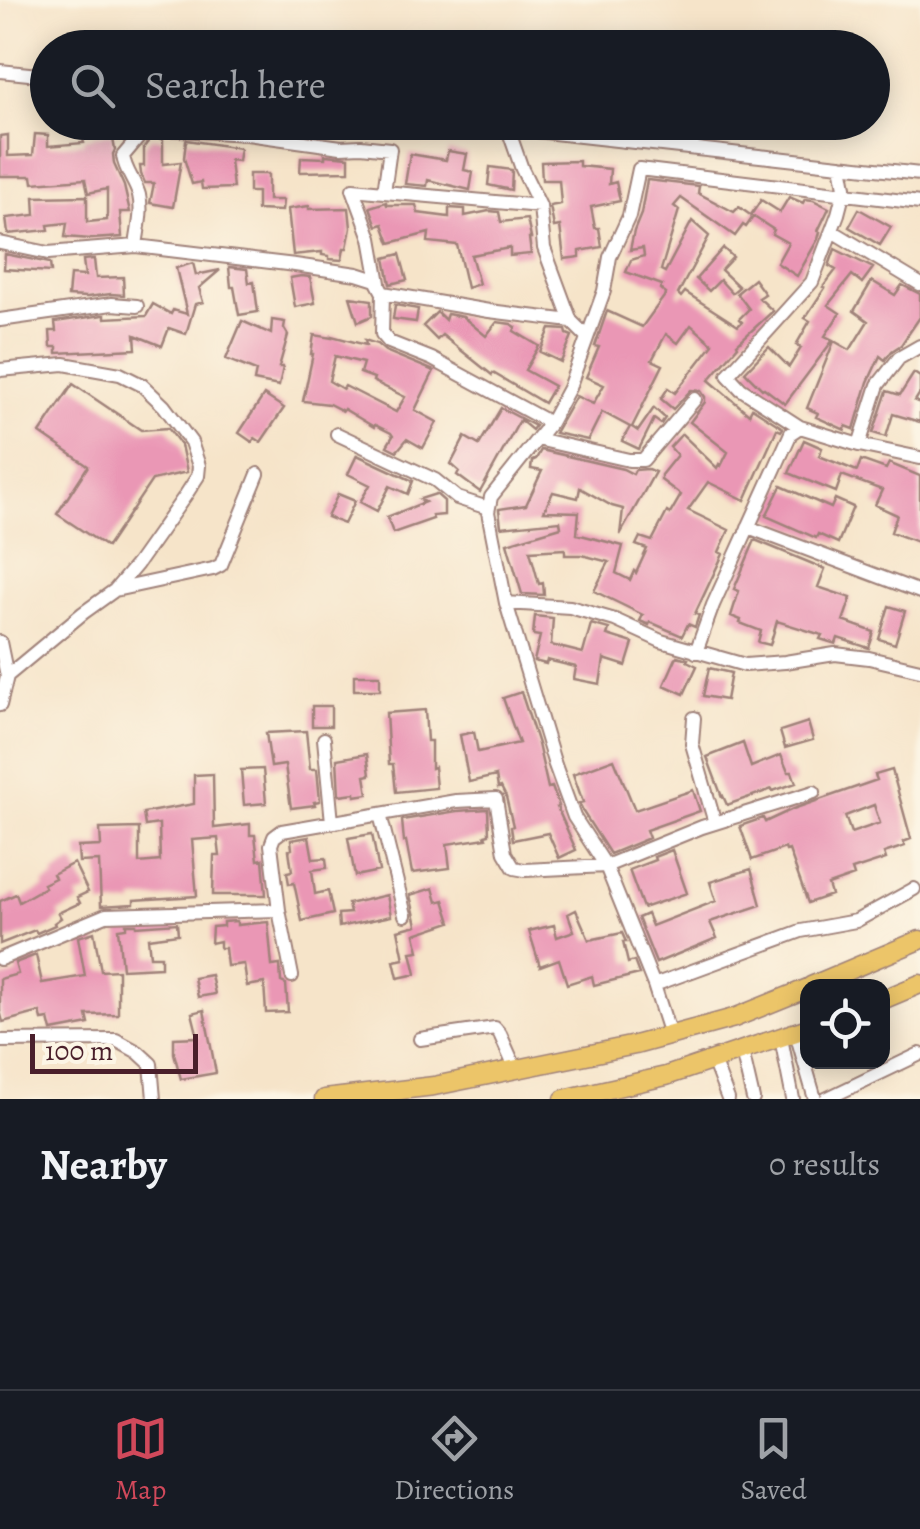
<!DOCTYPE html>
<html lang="en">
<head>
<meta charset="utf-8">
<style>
  body { margin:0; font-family:Alegreya,serif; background:#242831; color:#f1f3f6 }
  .controls { position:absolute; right:30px; bottom:30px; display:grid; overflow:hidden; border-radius:20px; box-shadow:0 5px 25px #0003 }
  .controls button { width:90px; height:90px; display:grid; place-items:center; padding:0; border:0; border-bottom:2px solid #363941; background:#171b24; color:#f1f3f6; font:50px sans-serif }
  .scale { position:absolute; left:30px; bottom:25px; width:168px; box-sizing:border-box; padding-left:10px; border:5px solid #4a1f2b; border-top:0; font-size:28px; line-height:35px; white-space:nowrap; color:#4a1f2b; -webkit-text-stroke:8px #fcf5e5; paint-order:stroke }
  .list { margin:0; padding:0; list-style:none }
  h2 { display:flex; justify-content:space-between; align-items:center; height:130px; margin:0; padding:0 40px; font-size:42px }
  h2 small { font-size:32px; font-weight:400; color:#9ea1a6 }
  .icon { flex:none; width:55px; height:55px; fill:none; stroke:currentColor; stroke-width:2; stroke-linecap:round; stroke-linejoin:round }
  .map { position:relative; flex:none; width:920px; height:1099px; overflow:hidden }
  .search { position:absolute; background:#171b24; box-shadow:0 5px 25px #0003; left:30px; right:30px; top:30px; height:110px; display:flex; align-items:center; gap:25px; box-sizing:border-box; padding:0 35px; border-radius:55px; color:#9ea1a6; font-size:38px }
  .sheet { height:290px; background:#171b24 }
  nav { display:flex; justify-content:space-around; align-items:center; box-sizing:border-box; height:140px; border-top:2px solid #363941; background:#171b24; font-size:28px; color:#9ea1a6 }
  nav a { display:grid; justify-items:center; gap:5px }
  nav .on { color:#d1495b }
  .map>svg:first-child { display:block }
  .building { fill:#ea97b5; fill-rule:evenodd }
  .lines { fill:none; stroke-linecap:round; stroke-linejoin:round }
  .minor-casing { stroke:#a0827a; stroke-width:16 }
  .highway-casing { stroke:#a0827a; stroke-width:21 }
  .minor { stroke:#fff; stroke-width:12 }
  .highway { stroke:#ecc569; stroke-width:18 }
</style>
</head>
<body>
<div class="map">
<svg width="920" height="1099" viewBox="0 0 920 1099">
  <rect width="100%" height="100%" fill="#fcf5e5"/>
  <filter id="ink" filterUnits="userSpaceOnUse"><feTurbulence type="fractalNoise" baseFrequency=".01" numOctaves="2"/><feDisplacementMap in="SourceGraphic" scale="20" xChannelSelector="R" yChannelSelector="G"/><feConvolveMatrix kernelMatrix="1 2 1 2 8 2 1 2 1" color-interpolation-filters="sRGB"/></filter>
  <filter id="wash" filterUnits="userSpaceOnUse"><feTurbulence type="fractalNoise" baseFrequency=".0048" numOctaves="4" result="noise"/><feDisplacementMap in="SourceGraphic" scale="40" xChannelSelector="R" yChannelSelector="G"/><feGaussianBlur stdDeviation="2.25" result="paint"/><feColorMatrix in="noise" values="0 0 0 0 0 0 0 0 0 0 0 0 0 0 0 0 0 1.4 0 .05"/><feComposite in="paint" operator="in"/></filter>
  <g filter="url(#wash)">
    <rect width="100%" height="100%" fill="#f6e4c9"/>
    <g id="blocks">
      <path class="building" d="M112,133l3,17 -2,4 1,10 10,22 6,26h-10l2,25 -31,2 -26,-2 2,-14 -19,2 1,5 -41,4 -2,-16 29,-3 -1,-18 53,-1v26l20,-2v-31l-19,4 -3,-14 -52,4 -1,-7h-32v-40l8,-1v21l25,-1 2,-21 13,1v11l36,-3 -1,-4z
        M151,138l12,1v25l18,-2 -8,45 -23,-4 4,-20h-9l-4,-9 -1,-8h4v-19z
        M186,140l54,8 -2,13 -8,-1 3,28 -31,1 -1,-7 -9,2 -8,-26z
        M448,151l19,3 -3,16 9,2 -3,18 -42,-10 -1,6 -22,-2 5,-30 36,6z
        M325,155l24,2v14l-49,1 1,-15 24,1z
        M579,161v5l31,3 -1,15 7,-2 4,19 -29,6 4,21h4l3,19 -22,4v6l-16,2 -4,-33 -6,1 -4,-21 11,-2 -2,-24h-17l-1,-18z
        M490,167l22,3 -1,20 -23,-5z
        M249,174h19v26h15l-1,11 -25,-1v-18h-8z
        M647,180l52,6 -1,7 36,19 5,-5 14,10 -7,10 -3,-2 -8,11 -54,-38 -7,8 5,4 -18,60 4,2 27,-51 17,15 -31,58 3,3 4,-5 53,34 4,-4 -3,-3 10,-10 -12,-16 17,-14 11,15 -6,4 14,13 -36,33 1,2 -29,34 40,34 3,-6 31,20 -2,3 -4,-2 -32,71 -37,-18 -20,28 41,20 -10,22 4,2 -28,60 4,1 -4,12 -7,-3 -6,12 -32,-14 -1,3 -9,-4 3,-6 -49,-24 15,-29 -27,-7h-17v-6l-35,2 9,33 4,-1 1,12 -22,-1 -15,-51 54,-16 -1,-6 -59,6 -2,-18 27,-4 16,-34 -11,-2 1,-8 4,-2 5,-9 82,19 10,5 2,-4 13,-1 7,3 -35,63 3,-26 -11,-3 -32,-18 -2,10 -25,-6 -9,19 35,1 -2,22 46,12 -7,27 14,7 4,-9 2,2 11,-24 -11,-4 4,-8 12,4 15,-29 3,2 11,-19 -20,-15v-5l16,-20 -7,-8 12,-13 35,34 2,-4 2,2 7,-14 -38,-30 15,-20v-5l-4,-6 -10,-1 -18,19 -12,-10 7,-11 7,5 38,-49 -22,-19 -13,18 -12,-9 -14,26 11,5 -31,62 6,4 16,-23 11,10 -4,6 -7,-5 -15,30 -17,-8 8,-14 -28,-15 -14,28 -33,-7 21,-37 17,8 11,-19 -18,-8 13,-30 -4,-1 12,-35 35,16 24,-33 -6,-5 2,-4 -36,-13 5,-12 13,-4 -1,-8 -13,2 4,-19 7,-17z
        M789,197l14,6 2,-4 8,1 16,8 -11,23 2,1 -2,7 -21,37 -20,-13 11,-20 -16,-9 2,-4 -23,-15 10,-15 19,12z
        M386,202l1,3h29l2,8 31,4v-9l16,1v7l24,-5 10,1 2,10 26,-3 4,19h-2l2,16 -21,2v-8l-39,7 8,29 -12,4 -10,-43 -29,-3 1,-9 -39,10 -7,-19 -6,2 -7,-19z
        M309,206v3l40,-1 2,20 -4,20h-3l-2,12 -13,-1v-3l-7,-1v-3l-29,3 -5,-46z
        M859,209l32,18 -11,18 -31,-18z
        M723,248l10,9 -12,13 18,17 -7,6 -12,-13 -11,11 -13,-12z
        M835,249l38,19 -11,15 -10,-8 -24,30 12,8 -15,23 8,4 -48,64 -21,-16 -2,1 -17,-17 24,-25 20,20 12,-19 -5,-3 14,-24 -5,-3 20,-30 -2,-1 13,-17 -7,-4z
        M5,254l45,9 1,9 -47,-3z
        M400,254l7,26 -17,4 -5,-26z
        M94,259l2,19 27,-1 1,18 -13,-1 -24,3 -19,-1 2,-21 15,1 -2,-16z
        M193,263l3,12 24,-5 -21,18 4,14 -8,2 -9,30 -17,-6 -7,18 -27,-11 1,14 -79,4v-6h-6l-1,-16h6l-1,-9 48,-7h2v3l41,-2 7,-12 18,10 2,-4 14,4 -11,-46z
        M229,267l18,2 2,14 5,-1 4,30 -19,3 -5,-28h-3z
        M301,276l9,1 5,26 -20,4 -5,-29z
        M872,281l23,14 7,-10 18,9v23l-19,28 -9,6 -7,9 -5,-4 -12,26 -14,47 -8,-3 -1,4 -29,-13 2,-4 -11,-5 27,-67 16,9 18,-29 -14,-10z
        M350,297l22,3v16l-14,6z
        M395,305l23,4 -2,13 -23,-3z
        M437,312l8,8 2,-6 16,3 23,19 11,-14 14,2 5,3 -2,4 25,15 -14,24 29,16 -10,17 -51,-30 -1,2 -50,-40 -5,5 -14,-14z
        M272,320l13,2 -1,6 4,7 -9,32h4l-4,19 -25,-5 2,-10 -30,-12 16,-38 29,13z
        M550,329l16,1 1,4 5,2 -11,26 -21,-10z
        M314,335l18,3v-2l34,9 -1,-5 12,4 8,7 49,20 -19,39 22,12 -14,26 -16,-9 -10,12 -10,-5 6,-10 -2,-3 -16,-8 -1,2 -30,-18 -1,2 -14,-7 -26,-3 10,-47h-2zM335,356l28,7 -3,10 14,5 -1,3 32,16 -9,15 -51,-26 -2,3 -14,-8z
        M914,373l6,4v16l-5,8 5,2v19l-27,-8 -7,23 -13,-4 14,-42 13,4z
        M73,384l68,46 27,-2 13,17 6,27 -35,8 -45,67 -50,-33 31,-48 -48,-33z
        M264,395l20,13 -23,34 -6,-4 -3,4 -13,-9z
        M501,408l34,18 -3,4 -12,-10 -40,72 -23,-17 2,-4 -8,-7 14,-27 14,8z
        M804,440l18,8 -3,8 38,15 4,-11 25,9 3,-6 31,13v67l-29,-11 6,-17 -22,-10 7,-15 -40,-15 -6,17 -47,-19z
        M357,455l56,26 -5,13 -18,-8 -13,25 -17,-9 10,-17 -22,-11z
        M781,486l50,22 4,-9 18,8 -15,36 -20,-9 -2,4 -50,-22z
        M338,494l17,7 -11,23 -17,-7z
        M436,494l8,7v14l-12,1 1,3 -40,14 -6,-16 38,-15 -5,-3z
        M755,540l70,29 -7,18 33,11 -8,23 31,11 -5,16 -31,-10 -2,6 -16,-5 2,-4 -45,-14 -7,24 -12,-3 3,-11 -21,-8 1,-3 -10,-4 8,-25 -5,-2z
        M889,606l16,5 -10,33 -16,-5z
        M535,616l18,2 -2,27 32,8 8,-29 18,5 -2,6 26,8 -7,23 -22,-7 -4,25 -26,-5 2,-12 -29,-7 -1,4 -12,-3 6,-25 -7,-1z
        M677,656l11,3 -1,2 10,5 -13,28 -20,-9z
        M709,668l22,5 -5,27 -23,-4z
        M354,675h26v15h-26z
        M521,692l17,52 10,44 4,-1 7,19 -2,1 19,43 -17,8 -11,-25 -35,7 -2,-13 2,-1 -7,-29 -5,-10 -3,1 -2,-12 -27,6 -9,-47 14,-3 4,20 41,-9 -16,-45z
        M312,706h19v20h-19z
        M425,710l2,31h4v27l3,-1 2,21 -40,4 -3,-28h-4l-3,-51z
        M808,722l5,18 -28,8 -5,-17z
        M306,731l4,38h7l3,32 -6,1 1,3 -24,3 -6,-43 -14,2 -5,-34z
        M743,743l8,24 30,-12 7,17h4l4,11 -23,8 -1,-2 -45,16 -4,-9 -1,1 -15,-40z
        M367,754l3,21 -5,1 3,18 -13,2v-3l-16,2 -2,-36z
        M614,759l21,51 58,-20 7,21 -54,19 3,8 -39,16 -27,-42 -4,-9 4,-1 -10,-28z
        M263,769l3,34 -22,2 -3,-35z
        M892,770l19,69 -8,3 2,4 -21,7 2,6 -34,11 2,6 -26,9 3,10 -23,8 -19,-53 -3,1 -1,-3 -33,12 -12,-34 23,-8 2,4 28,-13 84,-29 -2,-5zM874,805l6,18 -29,10 -6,-17z
        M213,774l1,54 36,-4v11h5l3,25 5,-1 3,36h-53l1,-39h6l-2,-18 -26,2 5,56 -63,4v4l-33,2 -2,-45 -20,1 -1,-15 23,-1 -1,-17 39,-1v35l21,-2 -1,-37 -14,2 -2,-13 51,-9v-29z
        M488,809l1,25 -4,1 1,3 -39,6 3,24 -38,5 -6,-32 -2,1 -2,-22 55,-9z
        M372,834l7,37 -24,5 -7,-38z
        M309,837l4,22 13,-1 1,10 -15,2 3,24 13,-3 5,23 -31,7 -8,-38 -5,1 -2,-12 5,-1 -3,-21 3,-1 -1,-9z
        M672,850l15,43 -44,15 -14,-38 26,-10 -1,-3z
        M74,863l14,29 -11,5 3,6 -22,10 3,5 -7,5 1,2 -18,8 -2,-3 -35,14v-43l16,-7 3,8 26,-15 -2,-3 12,-6 -2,-4z
        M751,869l10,36 -51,17 7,16 -61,25 -18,-45 9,-4 5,12 64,-25 -6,-19z
        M433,888l4,14 7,-2 7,22 -36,12 4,17 -8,1 5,22 -18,4 -4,-17 10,-2 -6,-29 19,-5 -7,-30z
        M387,895l4,21 -52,11 -1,-13 12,-1 -2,-9z
        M576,910l13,30 33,-7 4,9h-3l5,21 6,-2 5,13 -45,11 -2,-9 -25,8 -8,-25 -19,7 -11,-35 25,-6 3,12 17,-6 -6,-17z
        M237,921v4l31,-3 4,44 8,-1 1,17 5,2 2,28 -22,1 -2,-30 -17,3 -3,-22 -17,2 -2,-18h-5v-7l-9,2 1,-16 11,-1v-4z
        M177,923l1,11 -30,4 2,18h11v11l-39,2 -4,-40 8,-1v-4h10v2z
        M94,932l7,39 17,-1v44l-31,1 2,9 -37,7 -3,-12 -7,1 -2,-8 -37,10 -3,-11v-32l18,-5 -3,-11 21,-8 6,28 43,-7 -7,-39z
        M211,975l4,19 -17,3 -4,-19z
        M204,1010l12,63 -35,6 -7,-26v-15l24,-1 -6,-24z"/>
    </g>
  </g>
  <g filter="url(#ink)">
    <use href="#blocks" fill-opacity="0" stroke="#a0827a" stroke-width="2.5"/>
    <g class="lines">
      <g class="minor-casing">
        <path id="minor" d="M0,71l48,5
          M456,122l464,52
          M146,128l101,6 94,13 20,-1 29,3 -6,43 156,14
          M508,129l14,40 18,37 4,42 27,73 16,16
          M832,231l88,53
          M0,243l48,10 88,-7 159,19 62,9 19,6 7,13 106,18 82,10
          M136,246c2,-17 7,-34 3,-51 -4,-14 -14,-24 -16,-39l27,-32
          M379,283l-8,-45 -18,-49 31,3
          M383,293l-1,41 7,8 43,17 118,64
          M0,320l112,-16 25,2
          M0,370l64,-6 56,10 22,11 22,21 27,36 8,24 -1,10 -13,20 -48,68 -22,26 -32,23 -76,63
          M800,427l-59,-38 -13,-14 84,-93 26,-68 7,-27 -4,-22
          M337,434l98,46 22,18 31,10
          M537,439l92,21h14l52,-61
          M859,445l19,-60 21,-27 21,-12
          M748,527l172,65
          M115,590l98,-21 8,-4 37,-91
          M506,603l64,4 45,13 46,21 84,24 40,-3 50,-8 34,4 51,12
          M0,642l7,34 -7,29
          M696,652l17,-47 78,-172 9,-6 59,18 61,13
          M694,718l-2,26 23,79
          M324,739l8,83
          M380,814l25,101
          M0,959l106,-44 173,-5
          M292,976l-13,-66 -8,-65 3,-8 8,-6 174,-30 40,-2 9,54 9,15 11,2 81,-4 96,-39 112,-35
          M654,985l147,-54 55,-10 58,-32
          M796,1033l19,66
          M670,1035l-16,-50 -48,-119 -32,-49 -19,-52 -49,-162 -18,-91 3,-15 59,-74 19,-35 35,-97 6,-34 19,-41 10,-47 281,34
          M781,1038l12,61
          M420,1039l75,-11 5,6 16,36
          M0,1041l116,-1 22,12 13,12 3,35
          M742,1051l11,48
          M713,1060l15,39
          M826,1099l94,-45"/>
      </g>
      <g class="highway-casing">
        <path id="highway" d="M811,986l109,-46
          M882,1000l38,-16
          M324,1099l110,-13 201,-41 99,-27 74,-30
          M564,1099l102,-23 142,-48"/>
      </g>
      <use href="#minor" class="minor"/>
      <use href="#highway" class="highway"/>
    </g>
  </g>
</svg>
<div class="controls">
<button><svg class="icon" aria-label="locate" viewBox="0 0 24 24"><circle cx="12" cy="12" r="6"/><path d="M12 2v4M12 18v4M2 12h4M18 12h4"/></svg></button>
</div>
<div class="scale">100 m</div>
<div class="search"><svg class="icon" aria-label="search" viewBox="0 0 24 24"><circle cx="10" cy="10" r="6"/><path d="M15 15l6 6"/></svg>Search here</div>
</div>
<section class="sheet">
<h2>Nearby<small>0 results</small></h2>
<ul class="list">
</ul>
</section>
<nav>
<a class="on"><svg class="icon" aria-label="map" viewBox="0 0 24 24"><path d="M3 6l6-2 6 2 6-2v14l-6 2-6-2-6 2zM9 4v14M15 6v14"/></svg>Map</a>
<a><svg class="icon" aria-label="directions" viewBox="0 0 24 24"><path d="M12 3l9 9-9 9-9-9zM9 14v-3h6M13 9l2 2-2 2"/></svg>Directions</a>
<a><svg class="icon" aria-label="saved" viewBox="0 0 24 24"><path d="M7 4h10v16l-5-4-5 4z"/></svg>Saved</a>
</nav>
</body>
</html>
